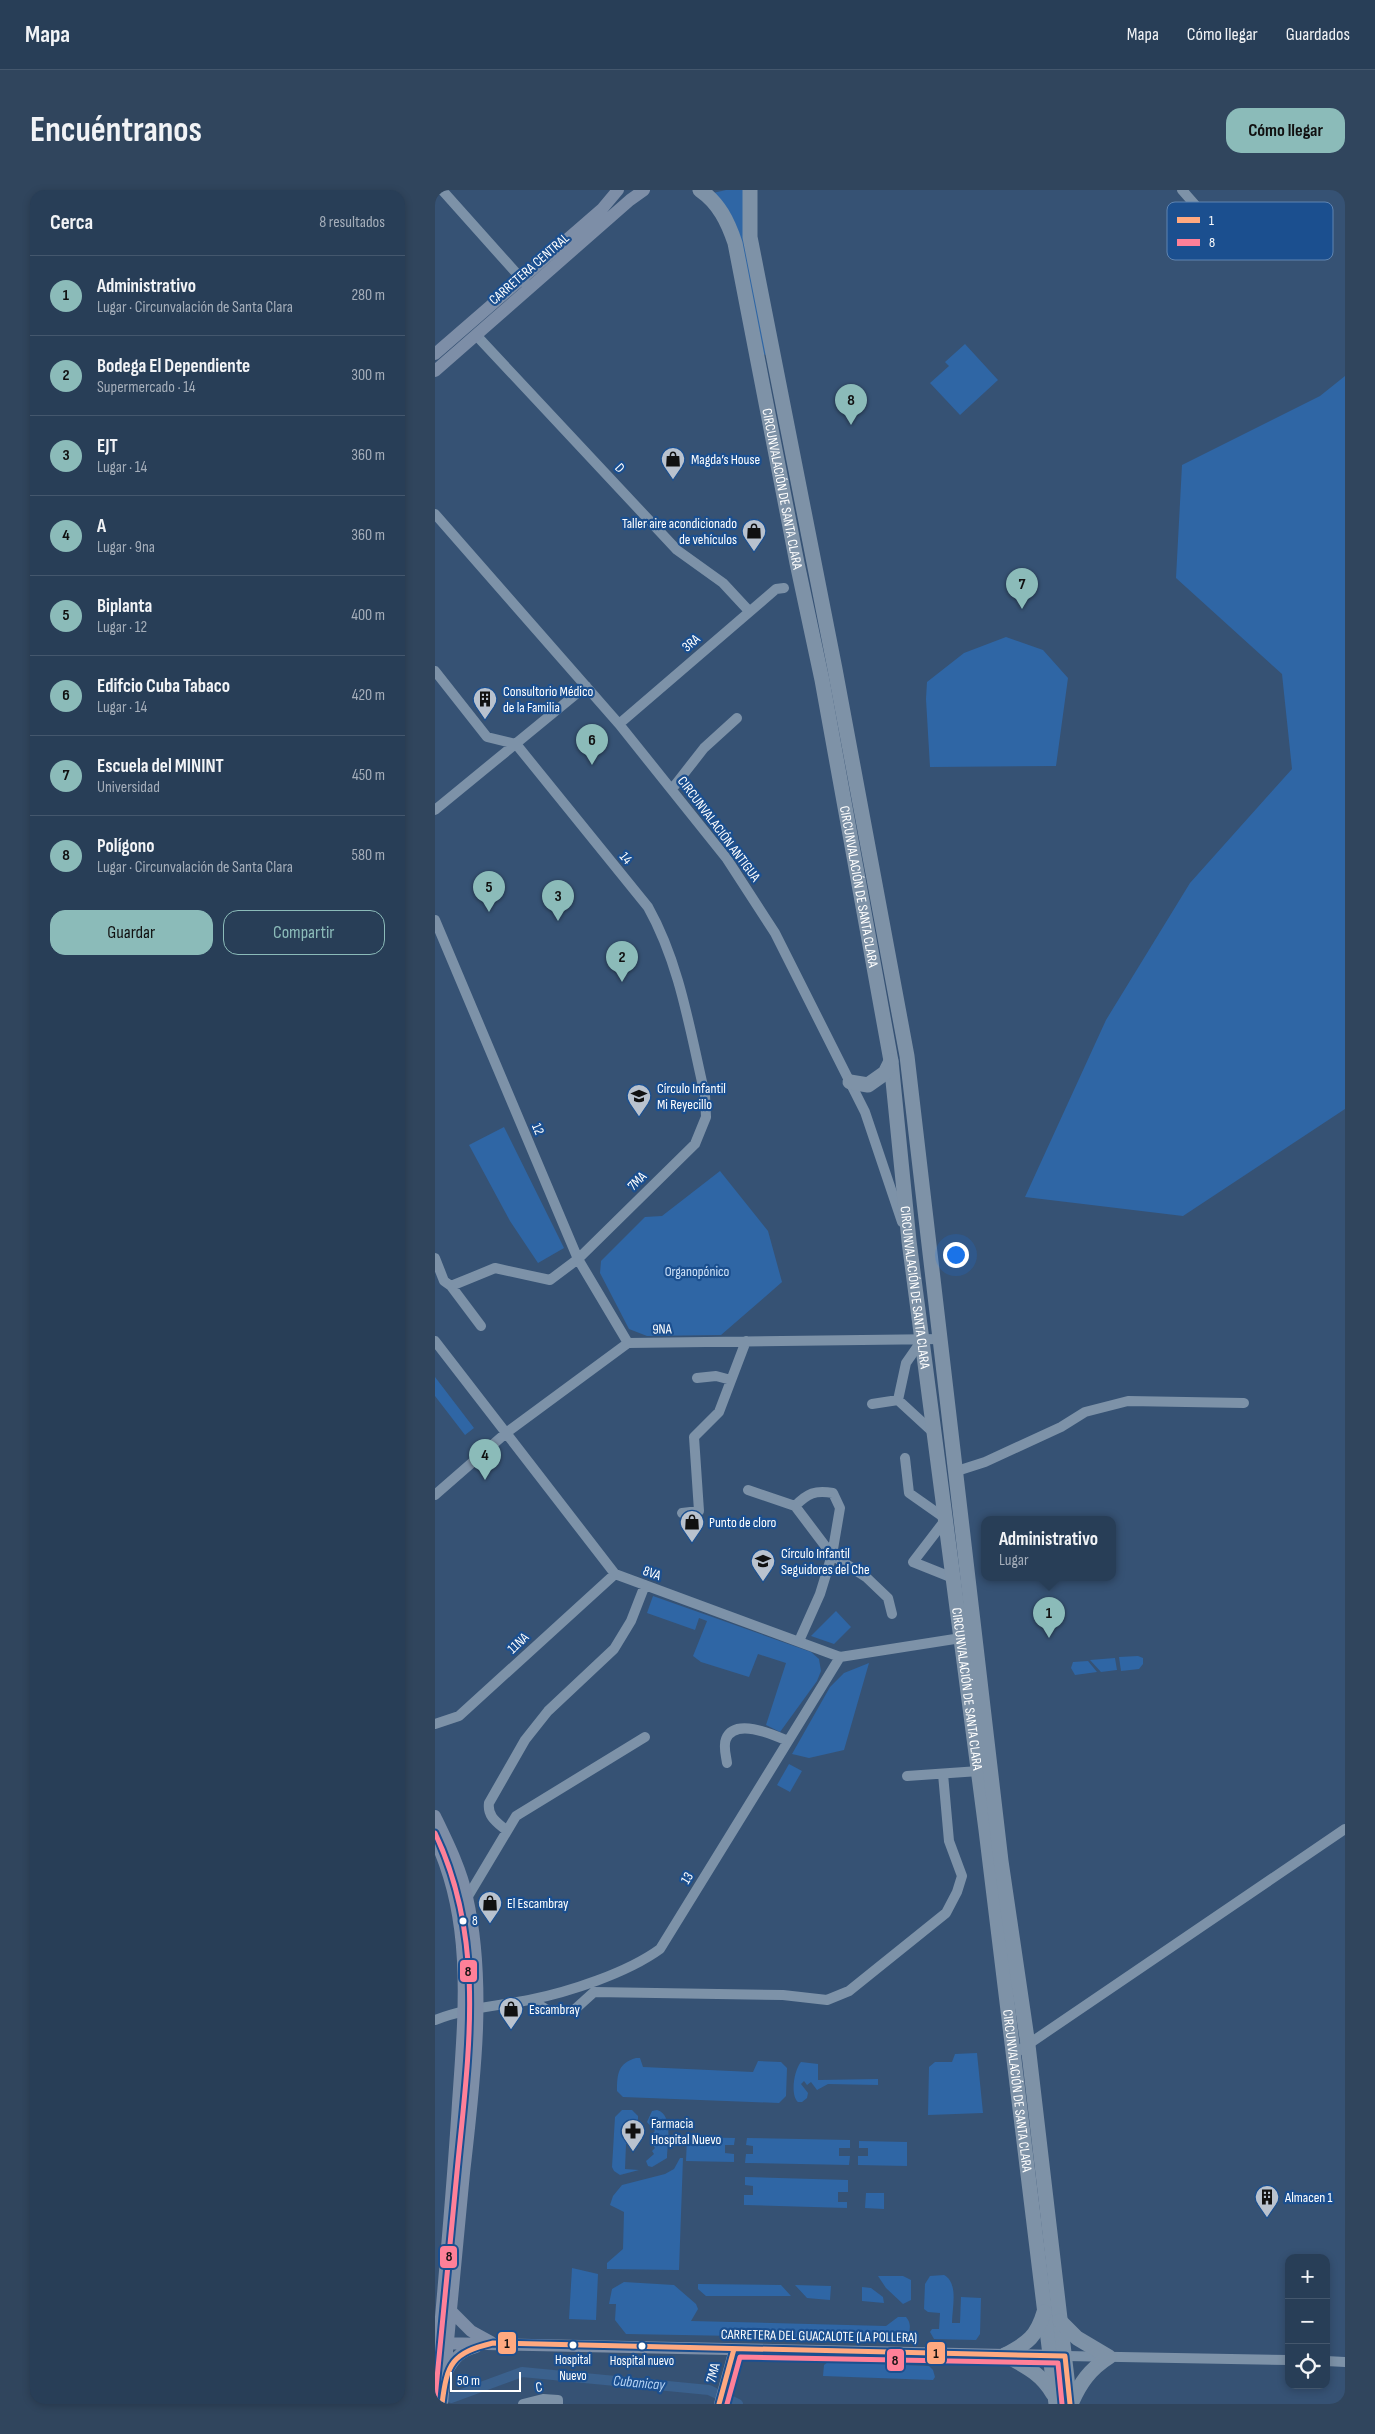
<!DOCTYPE html>
<html lang="es">
<head>
<meta charset="utf-8">
<style>
  body { margin:0; font-family:"Sofia Sans Condensed",sans-serif; background:#30455d; color:#f1f3f6 }
  .controls { position:absolute; right:15px; bottom:15px; display:grid; overflow:hidden; border-radius:10px; box-shadow:0 2px 8px #0003 }
  .controls button { width:45px; height:45px; display:grid; place-items:center; padding:0; border:0; border-bottom:1px solid #44576d; background:#283e57; color:#f1f3f6; font:25px sans-serif }
  .scale { position:absolute; left:15px; bottom:12px; width:71px; box-sizing:border-box; padding-left:5px; border:2px solid #fff; border-top:0; font-size:14px; line-height:18px; white-space:nowrap; color:#fff; -webkit-text-stroke:4px #1b4f8f; paint-order:stroke }
  .you { position:absolute; left:520px; top:1064px; width:18px; height:18px; margin:-12px; border:4px solid #fff; border-radius:50%; background:#1a73e8; box-shadow:0 0 0 8px #1a73e833 }
  .badge { display:grid; place-items:center; width:32px; height:32px; border-radius:50%; background:#8bbbb9; color:#111; font-size:16px; font-weight:700 }
  .pin { position:absolute; translate:-50% -41px; filter:drop-shadow(0 1px 2px #0008) }
  .pin::after { content:''; position:absolute; top:26px; width:18px; height:15px; background:inherit; clip-path:polygon(0 0,100% 0,50% 100%) }
  .popup { position:absolute; left:546px; top:1326px; width:135px; height:65px; box-sizing:border-box; display:grid; place-content:center; border-radius:10px; background:#283e57; filter:drop-shadow(0 1px 4px #0005); font-size:16px; white-space:nowrap; color:#a5aeba }
  .popup b { font-size:19px; color:#f1f3f6 }
  .popup::after { content:''; position:absolute; left:50%; top:100%; margin-left:-10px; border:10px solid transparent; border-top-color:#283e57 }
  .list { margin:0; padding:0; list-style:none }
  h2 { display:flex; justify-content:space-between; align-items:center; height:65px; margin:0; padding:0 20px; font-size:21px }
  h2 small { font-size:16px; font-weight:400; color:#a5aeba }
  .list li { display:grid; grid-template-columns:32px 1fr auto; gap:15px; align-items:center; box-sizing:border-box; height:80px; padding:0 20px; border-top:1px solid #44576d }
  .list b { display:block; font-size:19px; white-space:nowrap }
  .list p { margin:0; font-size:16px; white-space:nowrap; color:#a5aeba }
  .list em { font-size:16px; font-style:normal; color:#a5aeba }
  .actions { display:flex; gap:10px; padding:15px 20px }
  .actions a { flex:1; padding:11px 0; border:1px solid #8bbbb9; border-radius:15px; text-align:center; font-size:18px; color:#8bbbb9 }
  .actions .main { background:#8bbbb9; color:#111 }
  .icon { flex:none; width:28px; height:28px; fill:none; stroke:currentColor; stroke-width:2; stroke-linecap:round; stroke-linejoin:round }
  .map { position:relative; flex:none; width:910px; height:2214px; overflow:hidden; border-radius:15px }
  header { display:flex; align-items:center; gap:30px; box-sizing:border-box; height:70px; padding:0 25px; background:#283e57; border-bottom:1px solid #44576d }
  header strong { font-size:24px }
  nav { display:flex; gap:28px; margin-inline-start:auto; font-size:18px }
  .intro { display:flex; align-items:center; justify-content:space-between; box-sizing:border-box; height:120px; padding:0 30px }
  h1 { margin:0; font-size:35px }
  .button { padding:12px 22px; border-radius:15px; background:#8bbbb9; color:#111; font-size:18px; font-weight:700 }
  main { display:flex; gap:30px; padding:0 30px }
  aside { flex:1; background:#283e57; border-radius:15px; box-shadow:0 2px 8px #0003 }
  .map>svg:first-child { display:block }
  .green { fill:#2f66a5 }
  .lines { fill:none; stroke-linecap:round; stroke-linejoin:round }
  .canal { stroke:#3b618d; stroke-width:10 }
  .minor { stroke:#7d92a8; stroke-width:10 }
  .major { stroke:#7d8ea7; stroke-width:12 }
  .highway { stroke:#7e92a7; stroke-width:15 }
  .bus-1-casing { stroke:#1b4f8f; stroke-width:9 }
  .bus-2-casing { stroke:#1b4f8f; stroke-width:9 }
  .bus-1 { stroke:#ffa980; stroke-width:5 }
  .bus-2 { stroke:#ff8098; stroke-width:5 }
  .bus-dot { fill:#fff; stroke:#1b4f8f; stroke-width:2 }
  .labels { text-anchor:middle; dominant-baseline:central; stroke-width:4.5; stroke-linejoin:round; paint-order:stroke }
  .bus-label { font-size:13px; fill:#fff; stroke:#1b4f8f }
  .street-label { font-size:14px; fill:#fff; stroke:#1b4f8f }
  .poi-label { font-size:14px; fill:#fff; stroke:#1b4f8f; text-anchor:start }
  .park-label { font-size:14px; fill:#cfe3fa; stroke:#1b4f8f }
  .water-label { font-size:15px; font-style:italic; fill:#b5d3f5; stroke:#1b4f8f }
  .key { fill:#1b4f8f; stroke:#5f84b1; stroke-width:1 }
  .key-label { font-size:14px; fill:#fff }
  .line-badge { stroke:#1b4f8f; stroke-width:2 }
  .pale-badge-label { font-size:14px; text-anchor:middle; font-weight:bold; fill:#111 }
</style>
</head>
<body>
<header>
<strong>Mapa</strong>
<nav><a>Mapa</a><a>Cómo llegar</a><a>Guardados</a></nav>
</header>
<div class="intro"><h1>Encuéntranos</h1><a class="button">Cómo llegar</a></div>
<main>
<aside>
<h2>Cerca<small>8 resultados</small></h2>
<ul class="list">
<li><span class="badge">1</span><div><b>Administrativo</b><p>Lugar · Circunvalación de Santa Clara</p></div><em>280 m</em></li>
<li><span class="badge">2</span><div><b>Bodega El Dependiente</b><p>Supermercado · 14</p></div><em>300 m</em></li>
<li><span class="badge">3</span><div><b>EJT</b><p>Lugar · 14</p></div><em>360 m</em></li>
<li><span class="badge">4</span><div><b>A</b><p>Lugar · 9na</p></div><em>360 m</em></li>
<li><span class="badge">5</span><div><b>Biplanta</b><p>Lugar · 12</p></div><em>400 m</em></li>
<li><span class="badge">6</span><div><b>Edifcio Cuba Tabaco</b><p>Lugar · 14</p></div><em>420 m</em></li>
<li><span class="badge">7</span><div><b>Escuela del MININT</b><p>Universidad</p></div><em>450 m</em></li>
<li><span class="badge">8</span><div><b>Polígono</b><p>Lugar · Circunvalación de Santa Clara</p></div><em>580 m</em></li>
</ul>
<div class="actions"><a class="main">Guardar</a><a>Compartir</a></div>
</aside>
<div class="map">
<svg width="910" height="2214" viewBox="0 0 910 2214">
  <rect width="100%" height="100%" fill="#365274"/>
  <path class="green" d="M291,0h19l21,165 -4,-1 -49,-161z
    M530,154l33,36 -38,35 -30,-32 19,-17 -4,-4z
    M910,186v733l-162,107 -158,-19 81,-177 84,-137 102,-114 -10,-95 -106,-96 6,-113 138,-69z
    M571,447l37,13 25,28 -12,88 -126,1 -4,-68 1,-17 37,-29z
    M69,937l60,121 -26,15 -28,-42 -41,-76z
    M285,981l48,60 14,51 -61,53 -74,1 -18,-7 -29,-56 1,-12 44,-44 17,-1z
    M0,1187l39,51 -9,7 -30,-39z
    M218,1406l158,56 8,7 2,12 -4,10 -37,51 -14,-7 20,-62 -28,-9 -9,23 -48,-15 -8,-6 14,-35 -8,-3 -4,12 -48,-17z
    M401,1421l15,16 -17,17 -23,-8z
    M703,1466l5,2v6l-4,5 -18,2 -2,-14z
    M680,1468l2,12 -16,2 -11,-12z
    M653,1471l9,11 -22,3 -4,-7 2,-6z
    M434,1473l-25,87 -35,8 -17,-4 38,-67 14,-14z
    M354,1574l13,7 -12,21 -13,-7z
    M542,1863l6,60 -55,2 1,-48 6,-5h17l3,-8z
    M201,1868h4l3,9 110,5 5,-11 23,1 6,6 -1,28 -7,7 -156,-6 -6,-6c0,-17 1,-28 19,-33z
    M366,1872l17,2v16l60,-1v6l-50,-1 -11,6 -6,-8 -4,3 -3,-4 -3,3 7,9 -1,5 -5,4h-4c-8,-7 -4,-32 3,-40z
    M187,1920h10l6,6v6l-7,2 3,3 -3,3 3,3 -3,2 8,9h-13l-1,25 14,1 -19,5 -6,-4 -2,-4 3,-50z
    M222,1920c17,5 10,34 10,48l-15,9 -4,-1 -2,-5 8,-7 -2,-3 3,-3 -2,-3 3,-3 -4,-8 3,-3 -8,-9 5,-11z
    M252,1947l48,1 -1,7h-9v8l9,1v8l-48,-1z
    M312,1948l103,2v8h-11v8h11l-1,9 -104,-2 1,-9h7v-8l-7,-1z
    M424,1951l48,1v24l-49,-1v-9h10v-8h-9z
    M245,1968h3l-4,112 -72,-1v-6l16,-14 1,-37 -14,-7 3,-9 9,-11 43,-11 9,-5z
    M310,1987l103,3v12h-10v10h9v6l-103,-3v-10h9v-9l-8,-1z
    M431,2003h18v16l-19,-1z
    M137,2078l26,6 -2,46 -27,-1z
    M509,2085c15,8 8,33 8,48h8l1,-26 20,1 -1,36 -4,6 -42,-1 -4,-7 2,-3h7l1,-16 -12,-1 -4,-3 1,-25 5,-8z
    M443,2086h25l8,4v20l-8,4 -17,-16z
    M189,2092l50,3 22,19 2,5 -7,12 195,5 12,-9h8c6,7 4,13 1,22l-281,-5 -11,-14 1,-16h-7l3,-15z
    M263,2094l83,1 10,11h-85l-8,-7z
    M360,2095l36,1 -1,14 -23,-2z
    M427,2097l9,1 12,9 1,6 -22,-2z
    M393,2172l101,4 4,4 2,7 -2,3 -110,-4 1,-11z"/>
  <g class="lines">
    <path class="canal" d="M16,2208l71,-26 187,18 29,14"/>
    <path class="minor" d="M7,0l84,94
      M747,0l44,50
      M41,145l201,215 46,33 26,28
      M0,324l184,210 108,135 48,74 90,179 37,110
      M0,481l52,66 29,7 132,163c32,57 42,124 57,188l1,22 -11,27 -117,115 -28,21 -55,-12 -44,18
      M184,534l157,-135 8,-1
      M237,599l32,-41 33,-30
      M0,620l151,-124
      M0,730l143,339 50,84
      M0,1068l9,23 7,5 30,40
      M487,1150l-16,23 -8,37 37,34
      M0,1151l180,233 225,83 121,-19
      M262,1188l19,-2 15,4
      M437,1214l26,-4
      M470,1268l4,35 37,26 -33,43 40,16
      M522,1281l28,-9 76,-35 24,-15 43,-11 116,2
      M313,1300l47,16 37,49 34,22 22,21 4,16
      M0,1305l71,-62 122,-90 314,-4
      M360,1316c13,-13 20,-16 38,-13l7,15 -8,47 -12,39 -21,47
      M247,1323l17,-2 -5,-74 25,-25 27,-71
      M0,1534l24,-8 156,-142
      M292,1573c-1,-8 -4,-17 -1,-24 9,-22 48,-4 62,2
      M472,1586l72,-5
      M72,1641c-9,-8 -20,-14 -18,-28l36,-63 23,-29 66,-62 17,-28 14,-36
      M32,1708l49,-82 129,-79
      M96,1810l18,11h24l21,-19 189,3 44,5 22,-9 97,-78 11,-21 5,-16 -13,-35 -6,-67
      M0,1830c30,-12 62,-14 94,-20 40,-8 98,-27 131,-51l180,-292
      M579,1864l331,-225
      M630,2166l224,4
      M891,2171l19,1
      M0,2190l1,1
      M88,2214l20,-5 15,1v4
      M284,2214l15,-55"/>
    <path class="major" d="M0,164l167,-145 16,-19
      M0,181l195,-171 14,-10
      M0,1626c13,27 26,53 32,81 20,88 7,188 -3,276 -7,77 -14,154 -22,231
      M0,1650c39,82 29,175 23,263 -5,83 -13,166 -20,249
      M16,2121l20,20 20,11
      M4,2153l620,13
      M12,2181c8,-14 14,-20 29,-24"/>
    <g class="highway">
      <path id="s1" d="M265,0c19,13 28,32 35,53l62,320 25,117 69,381 18,180 77,589 70,574"/>
      <path d="M315,0v47l85,432 72,387 94,805 27,184 42,359"/>
      <path d="M415,892l18,3 17,-12 6,-12"/>
      <path d="M625,2131l17,17 32,19c-19,12 -29,26 -38,47"/>
      <path d="M570,2165c20,11 37,19 48,39"/>
      <path d="M570,2165c23,-12 32,-19 39,-43"/>
    </g>
    <g class="bus-1-casing">
      <path id="bus-1" d="M7,2214c5,-41 10,-51 51,-61l572,13 5,48
        M284,2214l15,-55"/>
    </g>
    <g class="bus-2-casing">
      <path id="bus-2" d="M0,1643c52,109 33,224 22,339 -8,76 -14,151 -22,227
        M292,2214l13,-47 318,6 4,41"/>
    </g>
    <use href="#bus-1" class="bus-1"/>
    <use href="#bus-2" class="bus-2"/>
  </g>
  <defs>
    <g id="shop-pin" transform="scale(1.25)"><path d="M0 17L-7.5 6A9.5 9.5 0 1 1 7.5 6Z" fill="#b9c2ce" stroke="#1b4f8f"/><path d="M-5-2.5h2.3a2.7 3.5 0 0 1 5.4 0H5L5.5 6h-11ZM-1.5-2.5h3a1.5 2.3 0 0 0-3 0Z" fill="#111"/></g>
    <g id="building-pin" transform="scale(1.25)"><path d="M0 17L-7.5 6A9.5 9.5 0 1 1 7.5 6Z" fill="#b9c2ce" stroke="#1b4f8f"/><path d="M-4-6H4V6H1V3H-1V6H-4ZM-2.5-4.3h1.7v1.8h-1.7ZM.8-4.3h1.7v1.8H.8ZM-2.5-1h1.7V.8h-1.7ZM.8-1h1.7V.8H.8Z" fill="#111"/></g>
    <g id="school-pin" transform="scale(1.25)"><path d="M0 17L-7.5 6A9.5 9.5 0 1 1 7.5 6Z" fill="#b9c2ce" stroke="#1b4f8f"/><path d="M0-5L7-2L0 1L-7-2ZM-4 1L0 2.5L4 1V4Q0 6-4 4Z" fill="#111"/></g>
    <g id="pharmacy-pin" transform="scale(1.25)"><path d="M0 17L-7.5 6A9.5 9.5 0 1 1 7.5 6Z" fill="#b9c2ce" stroke="#1b4f8f"/><path d="M-2-6h4v4h4v4h-4v4h-4v-4h-4v-4h4Z" fill="#111"/></g>
  </defs>
  <g fill-rule="evenodd">
    <use href="#shop-pin" x="238" y="269"/>
    <use href="#shop-pin" x="319" y="341"/>
    <use href="#building-pin" x="50" y="509"/>
    <use href="#school-pin" x="204" y="906"/>
    <use href="#shop-pin" x="257" y="1332"/>
    <use href="#school-pin" x="328" y="1371"/>
    <use href="#shop-pin" x="55" y="1713"/>
    <use href="#shop-pin" x="76" y="1819"/>
    <use href="#pharmacy-pin" x="198" y="1941"/>
    <use href="#building-pin" x="832" y="2007"/>
  </g>
  <g class="bus-dot">
    <circle cx="28" cy="1731" r="4.5"/>
    <circle cx="138" cy="2155" r="4.5"/>
    <circle cx="207" cy="2156" r="4.5"/>
  </g>
  <g class="labels">
    <g class="bus-label">
      <text x="37" y="1731" text-anchor="start">8</text>
      <text x="138" y="2170">Hospital<tspan x="138" dy="16">Nuevo</tspan></text>
      <text x="207" y="2171">Hospital nuevo</text>
    </g>
    <g class="street-label">
      <text transform="translate(94 79) rotate(-41)">CARRETERA CENTRAL</text>
      <text transform="translate(185 278) rotate(47)">D</text>
      <text stroke="none"><textPath href="#s1" startOffset="315">CIRCUNVALACIÓN DE SANTA CLARA</textPath></text>
      <text transform="translate(256 453) rotate(-41)">3RA</text>
      <text transform="translate(284 639) rotate(53)">CIRCUNVALACIÓN ANTIGUA</text>
      <text transform="translate(191 668) rotate(51)">14</text>
      <text stroke="none"><textPath href="#s1" startOffset="720">CIRCUNVALACIÓN DE SANTA CLARA</textPath></text>
      <text transform="translate(103 939) rotate(67)">12</text>
      <text transform="translate(202 991) rotate(-45)">7MA</text>
      <text stroke="none"><textPath href="#s1" startOffset="1125">CIRCUNVALACIÓN DE SANTA CLARA</textPath></text>
      <text transform="translate(227 1139) rotate(-1)">9NA</text>
      <text transform="translate(217 1383) rotate(20)">8VA</text>
      <text transform="translate(83 1453) rotate(-43)">11NA</text>
      <text stroke="none"><textPath href="#s1" startOffset="1530">CIRCUNVALACIÓN DE SANTA CLARA</textPath></text>
      <text transform="translate(252 1688) rotate(-58)">13</text>
      <text stroke="none"><textPath href="#s1" startOffset="1935">CIRCUNVALACIÓN DE SANTA CLARA</textPath></text>
      <text transform="translate(384 2146) rotate(1)">CARRETERA DEL GUACALOTE (LA POLLERA)</text>
      <text transform="translate(278 2183) rotate(-75)">7MA</text>
      <text transform="translate(104 2197) rotate(-8)">C</text>
    </g>
    <g class="poi-label">
      <text x="256" y="269">Magda’s House</text>
      <text x="302" y="333" text-anchor="end">Taller aire acondicionado<tspan x="302" dy="16">de vehículos</tspan></text>
      <text x="68" y="501">Consultorio Médico<tspan x="68" dy="16">de la Familia</tspan></text>
      <text x="222" y="898">Círculo Infantil<tspan x="222" dy="16">Mi Reyecillo</tspan></text>
      <text x="274" y="1332">Punto de cloro</text>
      <text x="346" y="1363">Círculo Infantil<tspan x="346" dy="16">Seguidores del Che</tspan></text>
      <text x="72" y="1713">El Escambray</text>
      <text x="94" y="1819">Escambray</text>
      <text x="216" y="1933">Farmacia<tspan x="216" dy="16">Hospital Nuevo</tspan></text>
      <text x="850" y="2007">Almacen 1</text>
    </g>
    <g class="park-label">
      <text x="262" y="1081">Organopónico</text>
    </g>
    <g class="water-label">
      <text transform="translate(204 2193) rotate(5)">Cubanicay</text>
    </g>
  </g>
  <rect x="732" y="12" width="166" height="58" rx="8" class="key"/>
  <rect x="742" y="27" width="23" height="6" fill="#ffa980"/>
  <rect x="742" y="49" width="23" height="7" fill="#ff8098"/>
  <g class="key-label">
    <text x="774" y="35">1</text>
    <text x="774" y="57">8</text>
  </g>
  <g class="line-badge">
    <rect x="24" y="1769" width="19" height="24" rx="5" fill="#ff8098"/>
    <rect x="4" y="2055" width="19" height="24" rx="5" fill="#ff8098"/>
    <rect x="62" y="2141" width="20" height="24" rx="5" fill="#ffa980"/>
    <rect x="491" y="2151" width="20" height="24" rx="5" fill="#ffa980"/>
    <rect x="451" y="2158" width="19" height="24" rx="5" fill="#ff8098"/>
  </g>
  <g class="pale-badge-label">
    <text x="33" y="1786">8</text>
    <text x="14" y="2071">8</text>
    <text x="72" y="2158">1</text>
    <text x="501" y="2168">1</text>
    <text x="460" y="2175">8</text>
  </g>
</svg>
<div class="controls">
<button>+</button>
<button>−</button>
<button><svg class="icon" aria-label="locate" viewBox="0 0 24 24"><circle cx="12" cy="12" r="6"/><path d="M12 2v4M12 18v4M2 12h4M18 12h4"/></svg></button>
</div>
<div class="scale">50 m</div>
<div class="you"></div>
<div class="pin badge" style="left:614px;top:1448px">1</div>
<div class="popup"><b>Administrativo</b>Lugar</div>
<div class="pin badge" style="left:187px;top:792px">2</div>
<div class="pin badge" style="left:123px;top:731px">3</div>
<div class="pin badge" style="left:50px;top:1290px">4</div>
<div class="pin badge" style="left:54px;top:722px">5</div>
<div class="pin badge" style="left:157px;top:575px">6</div>
<div class="pin badge" style="left:587px;top:419px">7</div>
<div class="pin badge" style="left:416px;top:235px">8</div>
</div>
</main>
</body>
</html>
